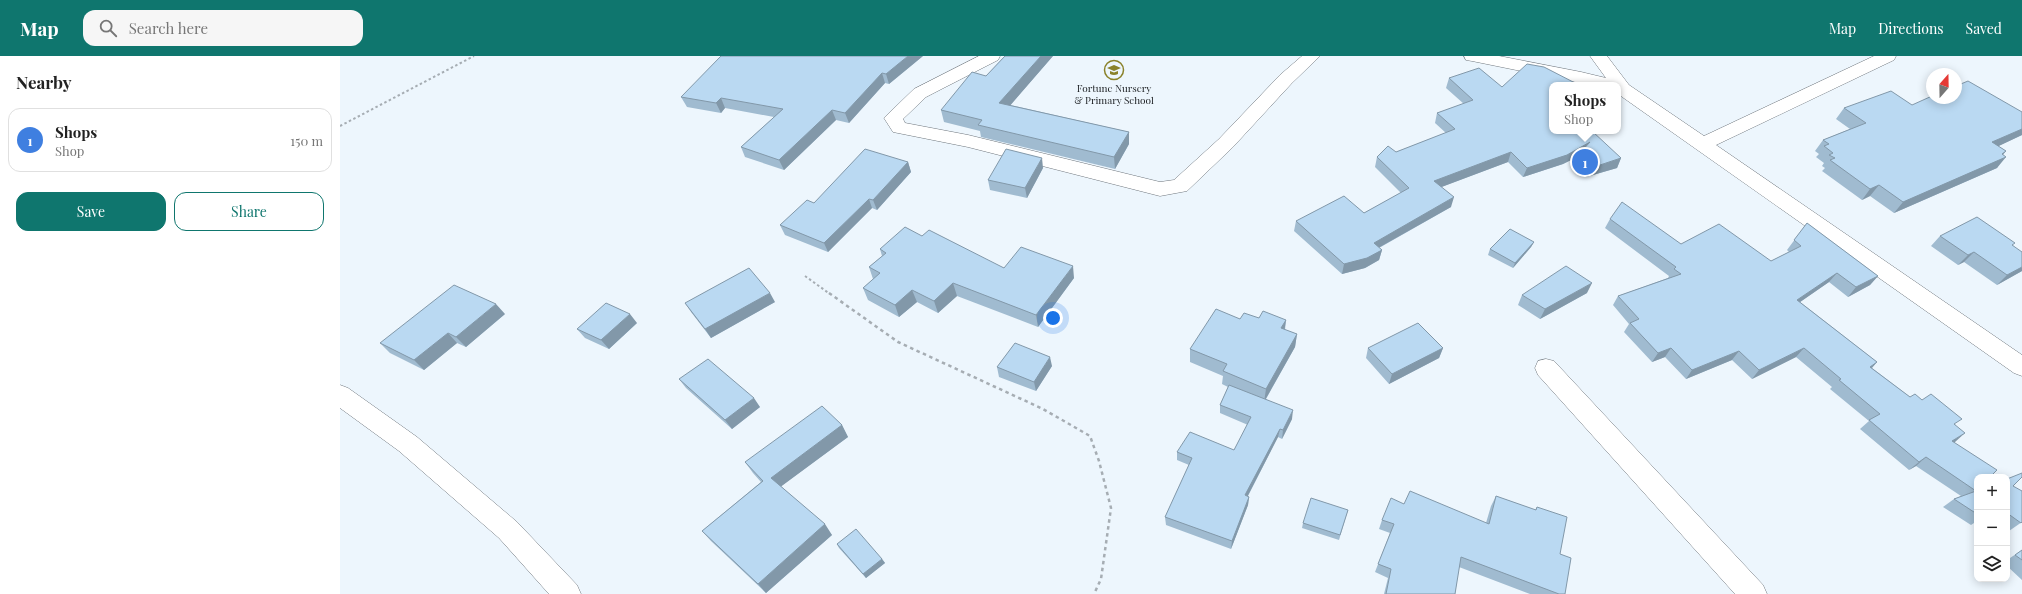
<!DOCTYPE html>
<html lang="en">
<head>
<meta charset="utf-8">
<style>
  body { margin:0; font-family:"Playfair Display",serif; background:#f6f6f6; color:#222 }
  .controls { position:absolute; right:12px; bottom:12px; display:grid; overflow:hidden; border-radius:8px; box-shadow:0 2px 10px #0003 }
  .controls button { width:36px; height:36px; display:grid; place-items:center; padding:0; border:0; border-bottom:1px solid #e0e0e0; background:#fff; color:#222; font:20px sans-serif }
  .compass { position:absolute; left:1586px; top:12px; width:36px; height:36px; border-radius:50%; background:#fff; box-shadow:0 2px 10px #0003; rotate:20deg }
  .you { position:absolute; left:713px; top:262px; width:14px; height:14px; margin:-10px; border:3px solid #fff; border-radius:50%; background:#1a73e8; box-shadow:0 0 0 6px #1a73e833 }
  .badge { display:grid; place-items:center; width:26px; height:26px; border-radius:50%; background:#0f766e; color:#fff; font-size:13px; font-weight:700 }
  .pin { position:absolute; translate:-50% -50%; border:2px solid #fff; box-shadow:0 1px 4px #0006 }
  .popup { position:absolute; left:1209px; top:26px; width:72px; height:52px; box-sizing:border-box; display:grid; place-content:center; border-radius:8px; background:#fff; filter:drop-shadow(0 1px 3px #0005); font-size:13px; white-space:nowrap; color:#767676 }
  .popup b { font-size:15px; color:#222 }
  .popup::after { content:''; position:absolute; left:50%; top:100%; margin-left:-8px; border:8px solid transparent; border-top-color:#fff }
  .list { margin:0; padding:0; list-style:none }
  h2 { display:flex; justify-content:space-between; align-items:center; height:52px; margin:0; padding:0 16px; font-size:17px }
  h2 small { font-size:13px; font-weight:400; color:#767676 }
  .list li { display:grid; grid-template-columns:26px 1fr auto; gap:12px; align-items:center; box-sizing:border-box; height:64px; margin:0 8px 8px; padding:0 8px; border:1px solid #e0e0e0; border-radius:12px }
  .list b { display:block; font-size:15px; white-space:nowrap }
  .list p { margin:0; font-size:13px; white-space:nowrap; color:#767676 }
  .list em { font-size:13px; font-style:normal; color:#767676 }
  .actions { display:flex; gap:8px; padding:12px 16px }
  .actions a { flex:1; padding:9px 0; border:1px solid #0f766e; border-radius:12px; text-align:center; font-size:14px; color:#0f766e }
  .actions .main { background:#0f766e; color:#fff }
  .icon { flex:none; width:22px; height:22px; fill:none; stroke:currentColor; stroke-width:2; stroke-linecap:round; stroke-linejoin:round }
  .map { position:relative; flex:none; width:1682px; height:538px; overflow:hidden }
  header { display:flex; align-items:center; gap:24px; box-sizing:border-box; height:56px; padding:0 20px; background:#0f766e; color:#fff }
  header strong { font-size:19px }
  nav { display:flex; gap:22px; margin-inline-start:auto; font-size:14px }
  .search { width:280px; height:36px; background:#f6f6f6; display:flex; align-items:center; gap:10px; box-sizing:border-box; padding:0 14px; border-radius:12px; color:#767676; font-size:15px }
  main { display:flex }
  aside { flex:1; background:#fff }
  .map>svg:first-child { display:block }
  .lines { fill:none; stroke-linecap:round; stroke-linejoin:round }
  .street-casing { stroke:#6f767d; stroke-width:1 }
  .path-far1 { stroke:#a6adb3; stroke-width:2; stroke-dasharray:2.5 2.5; stroke-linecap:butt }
  .path { stroke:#a6adb3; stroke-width:2.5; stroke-dasharray:3.5 3.5; stroke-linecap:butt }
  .street { fill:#fff; fill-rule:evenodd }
  .wall { fill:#a0bbd0 }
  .shaded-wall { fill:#8298a9 }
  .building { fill:#bad9f2; stroke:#8298a9 }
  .labels { text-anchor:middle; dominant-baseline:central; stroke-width:3; stroke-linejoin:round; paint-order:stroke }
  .far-poi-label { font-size:10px; fill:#1c1f22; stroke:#edf6fd }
</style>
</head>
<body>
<header>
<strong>Map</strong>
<div class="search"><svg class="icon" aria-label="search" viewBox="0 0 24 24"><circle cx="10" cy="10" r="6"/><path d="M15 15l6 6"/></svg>Search here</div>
<nav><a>Map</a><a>Directions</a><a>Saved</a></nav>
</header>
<main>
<aside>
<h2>Nearby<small></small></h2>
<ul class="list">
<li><span class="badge" style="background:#3f7fe0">1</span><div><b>Shops</b><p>Shop</p></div><em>150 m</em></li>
</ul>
<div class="actions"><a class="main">Save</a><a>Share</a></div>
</aside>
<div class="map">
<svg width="1682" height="538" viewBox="0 0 1682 538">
  <rect width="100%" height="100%" fill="#edf6fd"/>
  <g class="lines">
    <g class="street-casing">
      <path id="street" d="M639,0h21l-2,4 -72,37 -23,22 2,4 63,12 192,47 14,-2 45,-41 61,-64 22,-19h18l-28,27 -59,64 -46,44 -27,5 -192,-49 -75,-15 -9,-14 30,-29z
        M1124,0h35l82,16 25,6 -16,-22h17l22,29 75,51 170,-80h22l-2,4 -178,85 306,210v21l-8,-3 -396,-279v-9h-28l-118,-24 -6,-1z
        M1206,303l8,2 209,224 4,9h-32l-197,-219 -3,-7 3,-7z
        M0,329l8,3 69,49 100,85 60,63 4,9h-32l-50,-56 -100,-87 -59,-43z"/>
    </g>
    <path class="path-far1" d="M0,70l134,-70
      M465,220l25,18"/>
    <path class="path" d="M489,237l69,49 145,67 47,27 9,25 12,47 -10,71 -7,15"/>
    <use href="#street" class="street"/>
  </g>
  <path class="wall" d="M583,0l-34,28 -4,-1 -36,40 -13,-3 -52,50 -39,-13 -4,-10 33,-30 -49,-9 -4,5 -34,-6 -6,-10z
    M665,0h48l-43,49 119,27v12l-14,25 -134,-32 -1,-6 -36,-9 -3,-12 45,-34z
    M1109,22l103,53 69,27 -4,10 -31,9 -12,-12 3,-8 -14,7 -40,13 -15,-15 -67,25 10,20 -72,41 3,2 -3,10 -14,8 -23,6 -48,-43 2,-10 68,-8 37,-20 -26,-26 2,-10 19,-5 50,-19 -11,-10 2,-10 27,-9 -18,-16z
    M1572,49l110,7v23l-24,11 8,5 -3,4 -6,13 -103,45 -24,-17 -8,4 -40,-29 3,-3 -3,-2 2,-3 -8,-6 3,-3 -4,-3 8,-11 27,-11 -14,-10 8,-11z
    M568,106l3,10 -34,38 -5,-2 -44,44 -43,-17 -5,-10 34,-22z
    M703,112l-16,30 -37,-8 -2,-10z
    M1270,163l71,25 90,17 18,-9 -2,-2 20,-27 71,53 -8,9 -22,12 -19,-15 -29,20 77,60 -5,6 38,29 46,28 -2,17 23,35v44l-6,4 -28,-18 11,-8 7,-3 -45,-30 -7,4 -49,-41 9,-8 -39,-32 2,-2 -36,-30 -44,22 -20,-19 -46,19 -21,-22 -13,5 -28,-30 5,-8 -16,-19 5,-9 50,-18 1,-2 -64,-48z
    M582,180l82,32 70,10 -36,49 -81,-31 -19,17 -21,-11 -18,15 -31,-17 -5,-12 10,-9 -4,-12 13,-11 -2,-7z
    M1600,180l73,9 9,26 -25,14 -33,-23 -6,3 -27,-19z
    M1194,186l-3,5 -18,21 -25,-13 2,-6z
    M1247,237l-47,26 -22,-14 4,-10z
    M435,246l-64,36 -20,-26 -6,-9z
    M165,258l-39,33 -9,-4 -33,27 -34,-17 -10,-10z
    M919,262l27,2 -1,10 12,4 -2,13 -29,52 26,20 -10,20 -4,-2 -30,59 1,1 -1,8 -17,44 -65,-24 -1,-8 24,-52 -12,-5v-8l57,-2 14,-25 -28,-12v-8l8,-18 -6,-3 1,-8 -33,-14v-13l50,-30z
    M297,267l-28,26 -24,-11 -8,-9z
    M1028,292h75l-4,10 -50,26 -23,-26z
    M712,310l-16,25 -37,-14 -2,-10z
    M339,323l81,28 -28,22 -46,-41z
    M502,369l6,12 -67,49 51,49 -66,58 -55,-52 -9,-10 59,-49 -8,-9 -8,-11z
    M1667,423l6,7 9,36 -13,9 -2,-1z
    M1156,440l39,14 2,-3 23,47 5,40h-35l-71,-27 -4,27h-71l4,-16 -13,-6 15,-39 -11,-4 3,-9 104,3 5,-17z
    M1008,454l-9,30 -37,-12 1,-5z
    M497,488l45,15 3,4 -19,15 -27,-30z
    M1682,494v30l-15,-14v-6z"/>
  <path class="shaded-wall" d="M568,0h15l-34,28 -3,-10z
    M701,0h12l-51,59 -3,-12z
    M542,17l3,10 -36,40 -4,-10z
    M381,42l4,10 -4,5 -5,-10z
    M492,54l4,10 -52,50 -5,-10z
    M1682,73v6l-40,19 10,-12z
    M789,76v12l-14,25 -1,-12z
    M1250,86l-12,13 -1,2 -14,7 -40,13 4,-9z
    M1666,95l-8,9 8,-3 -9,11 -103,45 9,-11z
    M1171,96l-3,10 -77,29 3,-10z
    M702,102l1,10 -16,30 -2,-10z
    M1281,102l-4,10 -31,9 5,-9z
    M568,106l3,10 -34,38 -4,-10z
    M1539,129l-9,11 -8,4 8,-11z
    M1114,141l-3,10 -80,45 3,-9z
    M529,143l3,9 -44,44 -4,-9z
    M1194,186l-3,5 -18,21 2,-5z
    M1042,194l-3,10 -14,8 -23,6 2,-10z
    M1634,196l-10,10 -6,3 10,-10z
    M733,210l1,12 -36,49 -2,-12z
    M1682,211v4l-25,14 10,-10z
    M1497,217l-8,9 -39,27 7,-9z
    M1538,220l-8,9 -22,12 8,-10z
    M613,227l4,13 -19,17 -4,-12z
    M1252,227l-5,10 -47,26 5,-10z
    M572,234l5,12 -18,15 -4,-12z
    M430,237l5,9 -64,36 -6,-9z
    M156,248l9,10 -39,33 -10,-10z
    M290,258l7,9 -28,26 -8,-9z
    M946,264l-2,13 -3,-5z
    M108,277l9,10 -33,27 -10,-10z
    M957,278l-2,13 -31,55 2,-13z
    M1103,292l-4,10 -50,26 3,-10z
    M1331,292l-6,9 -13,5 6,-9z
    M1464,292l-8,9 -44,22 7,-9z
    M1399,295l-7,9 -46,19 6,-9z
    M710,301l2,9 -16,25 -2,-9z
    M1537,306l-8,9 1,-4z
    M414,342l6,9 -28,22 -7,-9z
    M953,354l-1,9 -10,20 1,-9z
    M502,369l6,12 -69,51 -8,-10z
    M940,373l-2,8 -34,66 1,-8z
    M1625,377l-10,9 -13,8 10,-9z
    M1586,401l-10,9 -7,4 10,-8z
    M909,441l-1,8 -17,44 1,-8z
    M485,468l7,11 -66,58 -8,-9z
    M542,503l3,4 -19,15 -3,-4z"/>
  <path class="building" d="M381,0h187l-22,18 -4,-1 -37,40 -13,-3 -53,50 -38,-13 42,-38 -62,-11 -5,5 -35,-6z
    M665,0h36l-42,47 130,29 -15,25 -136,-32 4,-5 -41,-10 31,-38 14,4z
    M1187,8l17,3 35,18h-27v46h40l29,27 -30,10 -13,-13 12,-13 -23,13 -40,13 -16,-16 -77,29 20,16 -80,46 8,7 -15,8 -23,6 -48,-43 48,-25 20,17 45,-25 -32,-31 11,-11 8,6 59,-23 -18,-16 36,-13 -24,-22 30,-10 23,19z
    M1628,25l54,31v17l-30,13 14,9 -4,3 4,3 -103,45 -24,-17 -9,4 -40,-29 5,-2 -6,-3 4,-2 -9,-7 5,-2 -6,-4 43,-17 -22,-15 47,-17 21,14 20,-9v2h24v-12z
    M525,93l43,13 -35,38 -4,-1 -45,44 -44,-18 27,-25 7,3z
    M666,93l36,9 -17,30 -37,-8z
    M1282,146l59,42 38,-20 52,37 30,-15 -7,-6 13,-17 71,53 -22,11 -19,-14 -40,27 80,62 -7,5 40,30 5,-3 7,6 9,-6 31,25 -8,5 11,9 -13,8 45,29 -4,4 5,3h-21v37l-23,-15 22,-8 -50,-34 -7,5 -50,-42 11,-6 -41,-34 2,-1 -37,-31 -45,22 -20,-19 -47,19 -21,-22 -13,5 -28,-30 9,-4 -21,-23 63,-22 -7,-5 2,-2 -66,-48z
    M1637,161l38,26 -3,2 10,7v15l-15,8 -33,-23 -6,3 -28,-19z
    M565,171l17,9 7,-6 75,38 17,-21 52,19 -37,49 -83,-32 -19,18 -22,-11 -17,15 -32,-17 17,-15 -11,-6 17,-14 -6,-4z
    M1170,173l24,13 -19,21 -25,-14z
    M1226,210l26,17 -47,26 -23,-14z
    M409,212l21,25 -65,36 -20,-26z
    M114,229l42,19 -40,33 -8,-4 -34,27 -34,-17z
    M266,247l24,11 -29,26 -24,-11z
    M876,253l24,10 4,-6 15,5 4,-7 23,9 -5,8 16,6 -31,55 -43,-18 4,-7 -37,-15z
    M1078,267l25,25 -51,26 -24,-26z
    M675,287l35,14 -16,25 -37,-15z
    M368,303l46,39 -29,22 -46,-41z
    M889,329l64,25 -10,20 -3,-1 -35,66 4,2 -17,44 -67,-24 27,-59 -15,-6 13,-20 44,18 17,-33 -31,-12z
    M482,350l20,19 -71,53 54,46 -67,60 -56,-53 61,-50 -18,-19z
    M1682,417v4l-9,9 9,5v31l-1,1 -14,-10v-34z
    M1070,435l79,33 7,-28 40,14 1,-3 30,10 -7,37 11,4 -6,36h-6l-98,-37 -6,37h-69l5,-25 -13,-5 16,-40 -12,-4 9,-22 13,6z
    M971,442l37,12 -8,25 -37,-12z
    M516,473l26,30 -19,15 -26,-30z
    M1682,494v10l-7,-5z"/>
  <defs>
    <g id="school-ring" transform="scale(1)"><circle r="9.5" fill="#edf6fd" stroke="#8a822a" stroke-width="1.5"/><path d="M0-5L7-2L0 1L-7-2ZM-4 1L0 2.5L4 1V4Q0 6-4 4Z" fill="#8a822a"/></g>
  </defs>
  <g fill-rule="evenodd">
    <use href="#school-ring" x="774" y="14"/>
  </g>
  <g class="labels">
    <g class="far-poi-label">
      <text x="774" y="32">Fortune Nursery<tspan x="774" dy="12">&amp; Primary School</tspan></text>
    </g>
  </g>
</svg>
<div class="controls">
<button>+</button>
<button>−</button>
<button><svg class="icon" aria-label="layers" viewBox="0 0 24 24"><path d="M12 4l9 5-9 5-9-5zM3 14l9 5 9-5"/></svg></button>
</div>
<svg class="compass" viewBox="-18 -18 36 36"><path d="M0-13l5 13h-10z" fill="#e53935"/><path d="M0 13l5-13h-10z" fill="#767676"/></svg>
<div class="you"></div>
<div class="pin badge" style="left:1245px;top:106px;background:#3f7fe0">1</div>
<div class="popup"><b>Shops</b>Shop</div>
</div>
</main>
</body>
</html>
